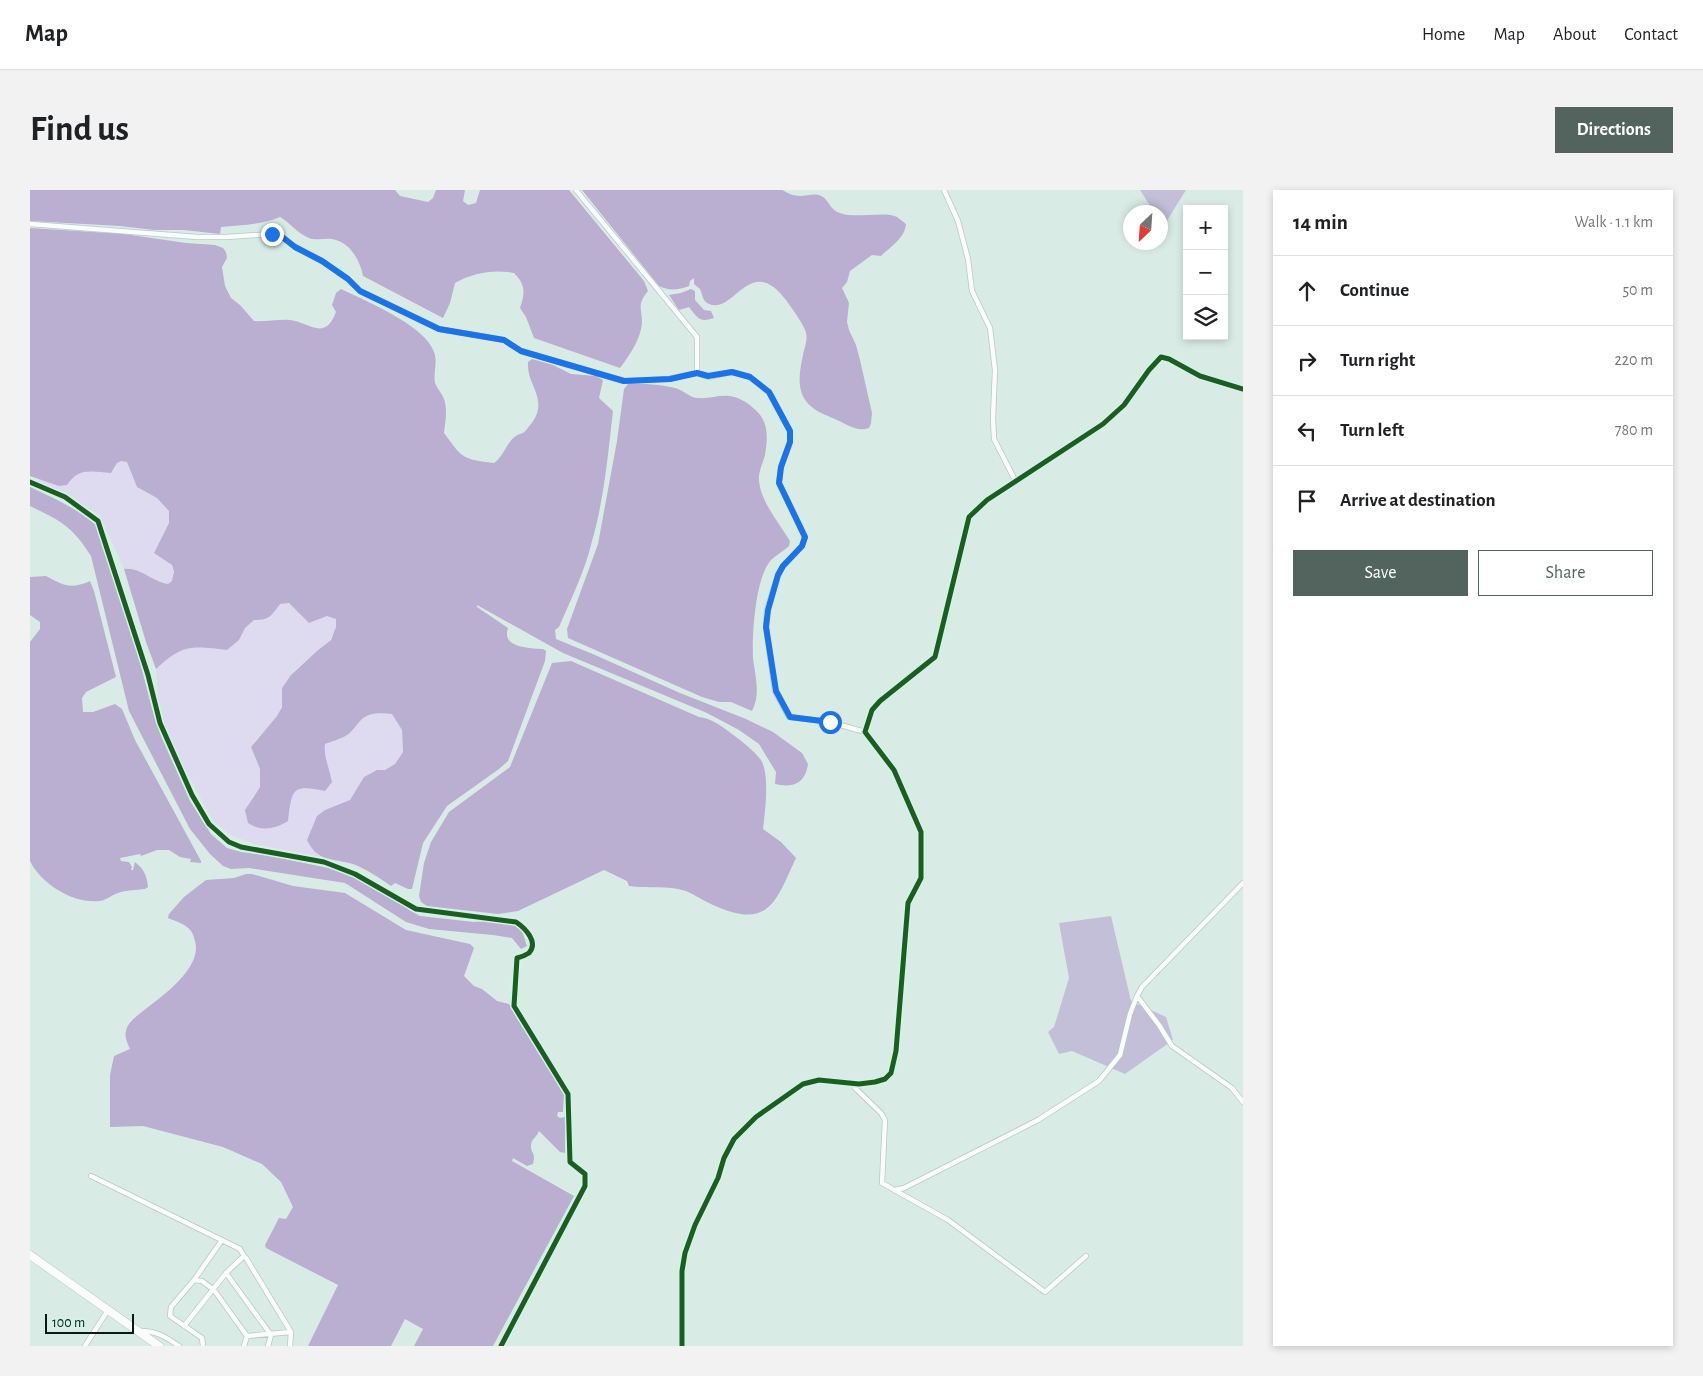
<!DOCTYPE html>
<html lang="en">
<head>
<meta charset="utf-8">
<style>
  body { margin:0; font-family:"Alegreya Sans",sans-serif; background:#f2f2f2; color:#202124 }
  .controls { position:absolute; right:15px; top:15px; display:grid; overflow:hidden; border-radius:0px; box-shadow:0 2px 8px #0003 }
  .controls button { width:45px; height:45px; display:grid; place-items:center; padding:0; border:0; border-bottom:1px solid #e0e0e0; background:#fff; color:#202124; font:25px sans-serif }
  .compass { position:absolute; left:1093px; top:15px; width:45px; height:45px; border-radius:50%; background:#fff; box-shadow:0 2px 8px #0003; rotate:205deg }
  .scale { position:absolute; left:15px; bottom:12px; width:89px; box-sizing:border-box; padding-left:5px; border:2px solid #0c1a15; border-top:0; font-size:14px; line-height:18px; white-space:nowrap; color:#0c1a15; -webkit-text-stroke:4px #d0f4e7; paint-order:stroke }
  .stop { position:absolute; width:15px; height:15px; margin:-11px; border:4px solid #1a73e8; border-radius:50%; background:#fff }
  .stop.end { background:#1a73e8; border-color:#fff; box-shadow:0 1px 5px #0008 }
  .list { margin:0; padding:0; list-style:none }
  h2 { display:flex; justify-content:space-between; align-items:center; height:65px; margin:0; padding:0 20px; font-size:21px }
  h2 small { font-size:16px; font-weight:400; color:#757577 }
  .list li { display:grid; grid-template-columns:32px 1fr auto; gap:15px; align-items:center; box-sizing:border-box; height:70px; padding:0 20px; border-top:1px solid #e0e0e0 }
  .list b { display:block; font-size:19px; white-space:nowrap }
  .list em { font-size:16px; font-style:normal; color:#757577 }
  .actions { display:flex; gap:10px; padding:15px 20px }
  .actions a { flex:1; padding:11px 0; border:1px solid #53645e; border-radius:0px; text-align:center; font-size:18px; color:#53645e }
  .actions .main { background:#53645e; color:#fff }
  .icon { flex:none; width:28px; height:28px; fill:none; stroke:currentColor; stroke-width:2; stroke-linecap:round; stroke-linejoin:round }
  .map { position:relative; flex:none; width:1213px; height:1156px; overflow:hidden; border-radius:0px }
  header { display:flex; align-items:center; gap:30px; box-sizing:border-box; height:70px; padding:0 25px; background:#fff; border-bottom:1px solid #e0e0e0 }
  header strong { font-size:24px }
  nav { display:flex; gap:28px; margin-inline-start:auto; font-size:18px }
  .intro { display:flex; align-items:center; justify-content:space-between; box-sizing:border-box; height:120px; padding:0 30px }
  h1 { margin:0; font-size:35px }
  .button { padding:12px 22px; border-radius:0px; background:#53645e; color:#fff; font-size:18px; font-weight:700 }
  main { display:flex; gap:30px; padding:0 30px }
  aside { flex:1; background:#fff; border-radius:0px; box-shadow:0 2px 8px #0003 }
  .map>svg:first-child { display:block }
  .green { fill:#dedbf1 }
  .forest { fill:#c4bfd9 }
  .water { fill:#baaed1 }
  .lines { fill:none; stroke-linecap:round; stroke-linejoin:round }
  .street-casing { stroke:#b8c8c2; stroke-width:6 }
  .primary-casing { stroke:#b8c8c2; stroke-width:9 }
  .street { stroke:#f9fcfb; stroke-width:4.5 }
  .primary { stroke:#f9fcfb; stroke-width:8 }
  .cycleway-casing { stroke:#d0f4e7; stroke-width:8 }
  .cycleway { stroke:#1b5e20; stroke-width:5 }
  .route { stroke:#1a73e8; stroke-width:6 }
</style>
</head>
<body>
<header>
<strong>Map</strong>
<nav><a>Home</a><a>Map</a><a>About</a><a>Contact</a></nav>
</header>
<div class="intro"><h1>Find us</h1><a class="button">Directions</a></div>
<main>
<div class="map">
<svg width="1213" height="1156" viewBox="0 0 1213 1156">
  <rect width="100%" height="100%" fill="#d8ece5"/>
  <path class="green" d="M90,271l7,1 10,25 20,11 12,13v12l-15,30c13,9 22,10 19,27l-5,4c-16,-2 -27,-17 -44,-15l-24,-53 -37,-24 -24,-10 1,-3 19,7 20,-13 36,-4 2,-6z
    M259,413l20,20 18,-7 9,3c2,27 -30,36 -44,55 -7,9 -7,28 -14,40 -7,12 -20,21 -27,33l9,22v18l-10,13 41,-3c6,-9 12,-9 22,-8l14,-31 -3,-6v-8c8,-3 17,-5 23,-9 6,-4 9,-10 14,-15 8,-8 21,-7 31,-6l10,16 1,22 -8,12 -10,6h-8l-13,7 -14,23 -25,10 -18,30 3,6 10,11 -66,-13 -24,-9 -17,-14 -35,-64 -13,-30 -7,-30 -2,-28c27,-25 35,-23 71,-19l12,-10 6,-12 9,-8c15,0 17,-4 26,-16z"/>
  <path class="forest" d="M1110,0h46l-23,37 -2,-5 -1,-10h-6z
    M1081,726l20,85 35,16 7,23 -48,34 -53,-23 -13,3 -11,-22 6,-5 15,-49 -10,-55z"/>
  <path class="water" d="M0,0h365l5,6 28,6 5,-4 3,-8h29l-2,11 5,4 8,-2 4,-13h89l75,91 4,10c-14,16 -3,21 -7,38 -3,14 -12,27 -21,39l-86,-30 -8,-21 -6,-9c5,-15 6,-23 -6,-35 -20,-4 -42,0 -59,10l-5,20 -7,15 -80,-42c-3,-16 -13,-34 -31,-37 -9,-1 -15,2 -23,-1 -14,-6 -18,-15 -29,-21 -19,8 -39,8 -59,10l-1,7 -36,-4h-30l-34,-4 -90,-5z
    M552,0h200c6,3 11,6 18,6 8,0 16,-4 23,1 7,5 7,14 20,17 15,4 43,-3 54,3 3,2 6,5 9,7 -1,14 -16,23 -25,32l-9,-1 -22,16 -3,11 -5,6 7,15 -2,19 2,8 7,15 4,15 12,53 -1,10 -2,5c-12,4 -21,-3 -32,-8 -8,-4 -18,-7 -24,-12 -18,-13 -14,-34 -10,-53 1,-6 5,-15 3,-22 -1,-7 -15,-26 -20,-33 -36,-48 -52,15 -77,4 -7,-3 -6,-9 -9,-15 -2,-2 -4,-3 -6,-5v-6l-4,3 -1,5c-11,4 -20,5 -30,0z
    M0,38l94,6 62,9 29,2 8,3 3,4 1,6 -5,9 3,19 6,12 9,7 14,16c12,1 24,-2 36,-1 19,2 35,22 46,-8l-4,-7 4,-12 5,-4c25,12 85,37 93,63 4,10 -1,21 1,31 2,5 7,11 9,16 4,12 1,23 0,34 19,26 18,26 50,30 10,-7 14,-23 22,-27 2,-2 5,-2 7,-3 3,-2 5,-6 8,-9 19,-25 -5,-38 -3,-62l4,-3 21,6 18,9 25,2 7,4 -4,18 14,13c-5,43 -9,89 -21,130 -7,30 -21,58 -33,86l-4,3 1,9 39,16 85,38 66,26 27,13 29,21 6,11c-3,20 -15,24 -33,20l1,-12 -17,-28 -20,-14 -32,-17 -144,-60 -86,-48v2l31,21c-7,20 22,20 35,21l3,2 -1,10 -37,100 -9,8 -52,37 -24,37 -11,46h-4l-13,-6 -4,3c-11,-8 -25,-17 -38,-22 -21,-6 -36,-2 -46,-24l10,-24 8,-6 25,-10 14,-23 13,-7h8l10,-6 8,-12 -1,-22 -10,-16c-10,-1 -23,-2 -31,6 -5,5 -8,11 -14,15 -6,4 -15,6 -22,9 -2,10 5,27 7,38l-7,9c-34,-7 -33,-1 -37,30 -13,8 -27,11 -40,2l-3,-13 15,-23v-18l-9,-22 26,-31 5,-9v-19l9,-13 26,-24 14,-11 5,-13v-8l-9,-3 -18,7 -20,-20 -9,1c-9,12 -10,16 -26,16l-9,8 -6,12 -12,10c-36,-4 -44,-6 -71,19l-10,-27 -22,-73c17,-2 28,13 44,15l4,-3 2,-9 -2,-7 -18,-12 15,-30v-12l-12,-13 -20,-11 -10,-25 -6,-1 -4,2 -6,10c-19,-1 -32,-6 -44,12l-8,1 -29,-10z
    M661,99l4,2v9l9,10 7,1 3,7c-15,5 -16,0 -25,-11l-10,3 -10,-15 12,-2z
    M599,193c15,1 31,1 46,5 9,2 14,10 23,10 11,1 20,-3 31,-2 8,1 17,5 23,11 17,13 16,28 13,48 -2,8 -7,17 -6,26 2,21 20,42 31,60l-1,5c-5,5 -13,9 -18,14 -16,18 -19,75 -18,98 2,18 8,36 -1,53l-21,-9h-12l-17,-5 -134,-59 -1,-9 4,-11 27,-74 19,-103 7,-52z
    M0,297c24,11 46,21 66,38l35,102 20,78 10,31 29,65 21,33 16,14 14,4 29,4 78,16 58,32 3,6 11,6 54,6 12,-1 17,1 17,3 7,21 -6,3 -9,-11 -19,-3 -64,-6 -23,-7 -61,-39 -96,-15 -18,1 -8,-3 -13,-12 -20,-25 -61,-118 -38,-155c-19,-30 -30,-35 -61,-50z
    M16,386c17,9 24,14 44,5l4,10 22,86 -30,15 -4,6 1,14h10l22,-8 7,5 13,31 66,121v2l-11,-1 1,-3 -11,-2 -11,-7h-12l-16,6 -1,-2 -20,4 1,3 8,1 3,5 -1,3h2l2,-8c9,7 12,14 13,25l-3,2c-9,1 -19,1 -27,4 -7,2 -11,7 -18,8 -26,3 -58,-16 -70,-40v-219l10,-13v-7l-10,-7v-38z
    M541,471l128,56c12,1 24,10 33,17 11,8 21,16 29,26 9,15 4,52 2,69l18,13 15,16c-21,45 -27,72 -83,47 -9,-4 -18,-10 -27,-14 -18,-6 -39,-2 -57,-5l-2,-5 -23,-11 -86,41 -20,3 -71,-8 -6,-4 -2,-6 5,-33 7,-21 18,-30 61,-45 42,-104z
    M216,684h6l41,12 52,7 61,37 64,14 4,4 -10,28 10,10 8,3 15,12 12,3 55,90 -1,18h-5l-1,4 3,2 5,-1v36l-5,-1 -21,-21c-2,6 -8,8 -8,15 0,9 5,5 2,18l-6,2 -14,-8 -1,3 62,35 -81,150h-79l9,-17 -18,-10 -14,27h-83l30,-61 -72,-37 -1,-3 14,-27 7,1 7,-12 -12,-25 -19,-18 -39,-17 -80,-21 -33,1v-52l4,-19 16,-7c-2,-5 -6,-12 -4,-18 1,-8 11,-15 17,-20 18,-14 60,-43 52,-70 -1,-3 -2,-8 -4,-10 -5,-7 -16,-10 -23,-13l1,-4 15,-17 22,-17 28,-2z"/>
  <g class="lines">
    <g class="street-casing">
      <path id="street" d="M546,0l121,147v36l11,4 24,-5 18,5 19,15 21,39v11l-9,25 -2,16 26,54 -3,9 -19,20 -5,9 -11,35 -1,17 9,64 14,26 41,5 35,10
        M914,0l14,31 10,38 4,32 18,37 5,42 -2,48 1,21 22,43
        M0,34l167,13h29l46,-3 9,2 14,11 27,14 26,18 12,12 79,38 65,11 17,11 103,30 45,-2 28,-6
        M0,292l35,15 33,24 50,154 12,48 32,72 17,29 20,18 12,5 83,15 31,12 61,35 100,13c9,6 23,20 13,31 -3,2 -8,4 -12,5l-3,48 54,88 2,68 15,12v12l-84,160
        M1107,806l22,29 13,21 60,42 11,14
        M825,894v4l26,25 4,7 -3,63 66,37 97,72 41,-36
        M61,986l149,73 4,7
        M865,1000l9,-2 134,-68 61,-39 21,-26 10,-41 7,-18 5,-9 101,-104
        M196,1083l18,-17 2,2 45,74 -1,14
        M164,1090l28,-40
        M154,1136l42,-53 45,62 -3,11
        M109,1141c16,-1 27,6 40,15
        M217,1146l44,-4
        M55,1156l23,-36
        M173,1156l-1,-8 -32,-22 1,-9 23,-27 8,1 12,9 33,46 -3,10
        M652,1156v-75l3,-18 10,-28 23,-47 6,-20 10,-19 22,-22 47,-33 16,-4 40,4 16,-2 10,-3 6,-6 5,-22 12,-148 13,-25v-46l-27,-62 -29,-38 7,-22 8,-9 55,-44 34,-140 18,-17 116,-76 21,-19 25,-35 12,-13 8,2 31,17 43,13"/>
    </g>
    <g class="primary-casing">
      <path id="primary" d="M0,1065l129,91"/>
    </g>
    <use href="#street" class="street"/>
    <use href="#primary" class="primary"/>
    <g class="cycleway-casing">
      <path id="cycleway" d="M0,292l35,15 33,24 50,154 12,48 32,72 17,29 20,18 12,5 83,15 31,12 61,35 100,13c9,6 23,20 13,31 -3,2 -8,4 -12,5l-3,48 54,88 2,68 15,12v12l-84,160
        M652,1156v-75l3,-18 10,-28 23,-47 6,-20 10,-19 22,-22 47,-33 16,-4 40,4 16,-2 10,-3 6,-6 5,-22 12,-148 13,-25v-46l-27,-62 -29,-38 7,-22 8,-9 55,-44 34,-140 18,-17 116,-76 21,-19 25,-35 12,-13 8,2 31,17 43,13"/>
    </g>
    <use href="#cycleway" class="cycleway"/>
  </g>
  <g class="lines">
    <path class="route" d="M242,44l9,2 14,11 27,14 26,18 12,12 79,38 65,11 17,11 103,30 46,-2 27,-6 11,3 24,-4 18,5 19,15 21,39v11l-9,25 -2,16 26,54 -3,9 -19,20 -5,9 -10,35 -2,17 10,64 14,26 40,5"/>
  </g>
</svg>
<div class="controls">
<button>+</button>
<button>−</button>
<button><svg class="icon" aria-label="layers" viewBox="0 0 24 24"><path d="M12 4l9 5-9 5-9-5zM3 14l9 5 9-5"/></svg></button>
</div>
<svg class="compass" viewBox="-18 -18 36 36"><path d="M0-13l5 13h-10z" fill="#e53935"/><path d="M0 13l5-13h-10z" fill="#757577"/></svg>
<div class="scale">100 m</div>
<div class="stop" style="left:800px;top:532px"></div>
<div class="stop end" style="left:242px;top:44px"></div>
</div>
<aside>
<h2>14 min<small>Walk · 1.1 km</small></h2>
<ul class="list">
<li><svg class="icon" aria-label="ahead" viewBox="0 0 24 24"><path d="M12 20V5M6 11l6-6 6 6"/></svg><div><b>Continue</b></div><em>50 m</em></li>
<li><svg class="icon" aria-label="right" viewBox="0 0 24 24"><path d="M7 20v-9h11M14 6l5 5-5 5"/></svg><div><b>Turn right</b></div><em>220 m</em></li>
<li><svg class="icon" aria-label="left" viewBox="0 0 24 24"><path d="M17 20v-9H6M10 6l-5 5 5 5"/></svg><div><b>Turn left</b></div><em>780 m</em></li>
<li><svg class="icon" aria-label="arrive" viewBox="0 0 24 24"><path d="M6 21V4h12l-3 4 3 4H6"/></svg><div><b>Arrive at destination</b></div></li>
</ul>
<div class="actions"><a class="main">Save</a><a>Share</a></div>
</aside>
</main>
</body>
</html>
